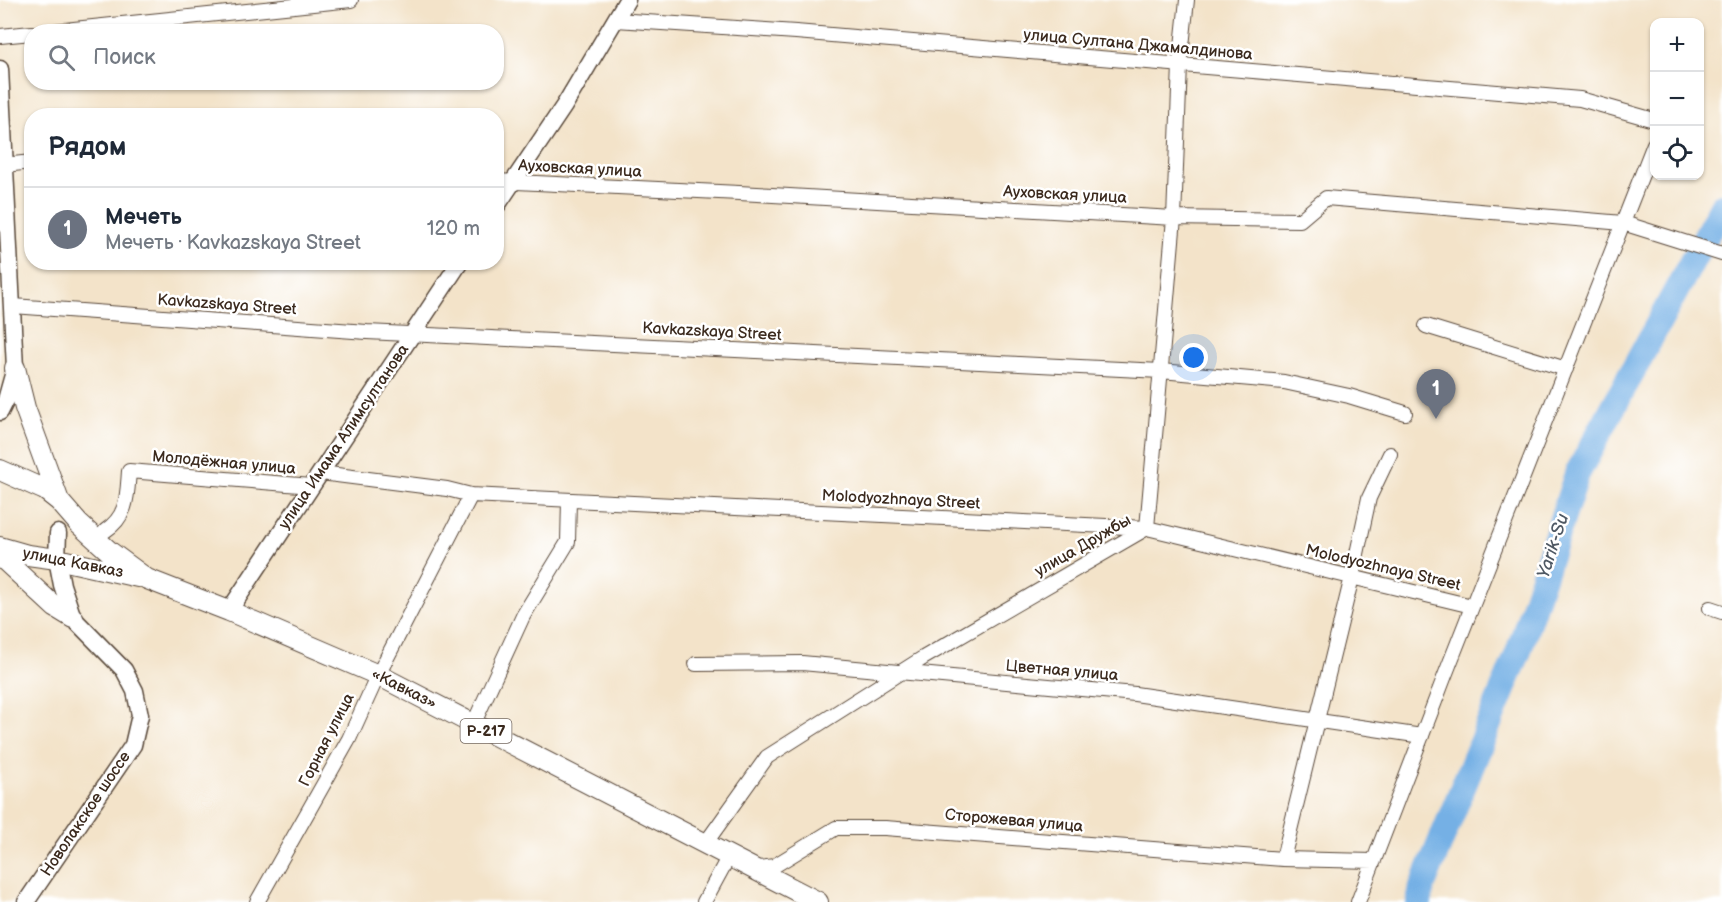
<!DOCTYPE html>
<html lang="ru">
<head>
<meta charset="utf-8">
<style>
  body { margin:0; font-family:"Balsamiq Sans",sans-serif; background:#f6f6f7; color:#1f2937 }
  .controls { position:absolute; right:18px; top:18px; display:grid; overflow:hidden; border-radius:12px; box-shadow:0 2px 4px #0004 }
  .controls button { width:54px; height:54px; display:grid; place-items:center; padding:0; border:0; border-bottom:2px solid #e0e1e3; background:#fff; color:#1f2937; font:30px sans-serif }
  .you { position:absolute; left:1194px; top:358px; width:21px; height:21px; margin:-15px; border:4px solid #fff; border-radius:50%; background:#1a73e8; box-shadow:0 0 0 9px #1a73e833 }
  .badge { display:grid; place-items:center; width:39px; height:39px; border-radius:50%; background:#ea580c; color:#fff; font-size:20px; font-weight:700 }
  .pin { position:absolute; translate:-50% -50px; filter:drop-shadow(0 2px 3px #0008) }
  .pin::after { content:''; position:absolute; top:32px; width:21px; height:18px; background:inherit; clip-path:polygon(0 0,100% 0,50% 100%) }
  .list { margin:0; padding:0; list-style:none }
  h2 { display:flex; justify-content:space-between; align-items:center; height:78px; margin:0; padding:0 24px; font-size:26px }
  h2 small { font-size:20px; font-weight:400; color:#747a83 }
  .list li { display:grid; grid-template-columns:39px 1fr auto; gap:18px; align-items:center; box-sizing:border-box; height:84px; padding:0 24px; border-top:2px solid #e0e1e3 }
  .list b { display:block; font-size:22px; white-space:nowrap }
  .list p { margin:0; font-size:20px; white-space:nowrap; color:#747a83 }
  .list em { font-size:20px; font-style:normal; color:#747a83 }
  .icon { flex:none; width:33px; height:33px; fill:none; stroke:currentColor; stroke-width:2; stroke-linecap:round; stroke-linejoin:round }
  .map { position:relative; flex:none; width:1722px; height:902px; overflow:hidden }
  .search { position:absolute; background:#fff; box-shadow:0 2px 4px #0004; left:24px; top:24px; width:480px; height:66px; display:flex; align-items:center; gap:15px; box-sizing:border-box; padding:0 21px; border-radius:24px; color:#747a83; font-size:22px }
  .panel { position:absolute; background:#fff; box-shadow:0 2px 4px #0004; left:24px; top:108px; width:480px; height:162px; border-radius:24px }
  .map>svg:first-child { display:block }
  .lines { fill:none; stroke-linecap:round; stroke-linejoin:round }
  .river { stroke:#74b0e5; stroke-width:26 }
  .minor-casing { stroke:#574638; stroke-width:16 }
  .major-casing { stroke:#574638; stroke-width:19 }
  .highway-casing { stroke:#574638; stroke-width:22 }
  .minor { stroke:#fff; stroke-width:14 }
  .major { stroke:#fff; stroke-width:16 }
  .highway { stroke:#fff; stroke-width:20 }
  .labels { text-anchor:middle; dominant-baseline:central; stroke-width:5; stroke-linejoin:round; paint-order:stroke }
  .shield { fill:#fff; stroke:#766a62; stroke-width:1.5 }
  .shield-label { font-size:15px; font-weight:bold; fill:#3b2a1e }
  .street-label { font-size:16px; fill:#3b2a1e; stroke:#fff }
  .water-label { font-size:18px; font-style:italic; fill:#4f5964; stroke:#fff }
</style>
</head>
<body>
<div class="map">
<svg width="1722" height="902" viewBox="0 0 1722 902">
  <rect width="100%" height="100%" fill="#fff"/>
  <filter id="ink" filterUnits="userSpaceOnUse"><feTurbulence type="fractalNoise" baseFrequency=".0167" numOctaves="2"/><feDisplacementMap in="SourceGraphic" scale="12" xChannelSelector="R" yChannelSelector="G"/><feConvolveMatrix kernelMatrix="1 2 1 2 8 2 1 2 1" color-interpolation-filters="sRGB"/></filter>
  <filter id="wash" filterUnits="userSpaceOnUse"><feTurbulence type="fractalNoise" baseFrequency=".008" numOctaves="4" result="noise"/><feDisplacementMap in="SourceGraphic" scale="24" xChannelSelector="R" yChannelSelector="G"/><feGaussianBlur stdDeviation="1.35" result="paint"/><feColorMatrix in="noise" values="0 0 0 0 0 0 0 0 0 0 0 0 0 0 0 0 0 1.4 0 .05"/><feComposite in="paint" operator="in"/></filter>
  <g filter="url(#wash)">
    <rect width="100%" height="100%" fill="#f3e3c9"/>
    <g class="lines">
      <path class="river" d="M1419,902l3,-15 96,-234 59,-179 145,-268"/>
    </g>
  </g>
  <g filter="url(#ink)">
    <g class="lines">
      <g class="minor-casing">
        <path id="minor" d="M616,20l180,12 784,67 74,21
          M45,32l306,-32
          M0,36l32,-3
          M4,165l28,-3
          M496,181l243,12 435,25 126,2 26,-22 297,25 99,31
          M13,306l354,26 794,39 123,11 65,14 56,17
          M1426,326l140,43
          M321,473l126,16 24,6 676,33 325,78
          M1147,528l27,-310 6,-153 7,-65
          M105,531c23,-15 22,-35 24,-60l183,15
          M1710,608l12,4
          M696,664l106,-1 333,31 287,42
          M473,725l50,-109 45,-74 1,-42
          M705,844l62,-87 156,-99 224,-130
          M1283,859l69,-282 17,-79 21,-44
          M754,869l20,-3 62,-38h49l398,31 91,2
          M257,902l92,-163 29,-64 93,-180
          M704,902l25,-46
          M1358,902l86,-224 210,-534"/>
      </g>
      <g class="major-casing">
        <path id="major" d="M0,69l15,299 -9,32 -6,12
          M496,207l68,-101 63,-106
          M229,611l231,-349
          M26,902l107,-157 7,-30 -5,-24 -11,-21 -51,-52 -11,-33 -5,-26 1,-26"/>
      </g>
      <g class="highway-casing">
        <path id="highway" d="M15,368l10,40 34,93
          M0,470l45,20 14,11 20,23 30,27 38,28 82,32 149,64 440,227
          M0,547l28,8 29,4 81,18
          M0,556l55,51 18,11"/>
      </g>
      <use href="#minor" class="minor"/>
      <use href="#major" class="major"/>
      <use href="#highway" class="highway"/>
    </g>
  </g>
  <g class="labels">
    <rect class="shield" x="460.5" y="719" width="51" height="24" rx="4.5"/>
    <g class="shield-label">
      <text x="486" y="731">Р-217</text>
    </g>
    <g class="street-label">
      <text transform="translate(1138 45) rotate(5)">улица Султана Джамалдинова</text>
      <text transform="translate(580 169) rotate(3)">Ауховская улица</text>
      <text transform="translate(1065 195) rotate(3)">Ауховская улица</text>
      <text transform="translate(227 305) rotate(4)">Kavkazskaya Street</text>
      <text transform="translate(712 332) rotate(3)">Kavkazskaya Street</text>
      <text transform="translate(344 437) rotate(-56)">улица Имама Алимсултанова</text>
      <text transform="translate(224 463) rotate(5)">Молодёжная улица</text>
      <text transform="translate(901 500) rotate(3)">Molodyozhnaya Street</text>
      <text transform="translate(1083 546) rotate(-30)">улица Дружбы</text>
      <text transform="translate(73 563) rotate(11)">улица Кавказ</text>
      <text transform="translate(1383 568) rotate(13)">Molodyozhnaya Street</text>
      <text transform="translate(1062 671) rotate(5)">Цветная улица</text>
      <text transform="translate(404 689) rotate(27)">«Кавказ»</text>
      <text transform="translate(327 740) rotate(-63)">Горная улица</text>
      <text transform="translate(86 814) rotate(-56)">Новолакское шоссе</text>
      <text transform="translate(1014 821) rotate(5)">Сторожевая улица</text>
    </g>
    <g class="water-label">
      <text transform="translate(1553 546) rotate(-72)">Yarik-Su</text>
    </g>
  </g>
</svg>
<div class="controls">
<button>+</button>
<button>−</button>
<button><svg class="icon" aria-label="locate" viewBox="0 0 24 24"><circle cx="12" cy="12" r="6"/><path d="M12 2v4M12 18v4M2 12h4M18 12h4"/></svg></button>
</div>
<div class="you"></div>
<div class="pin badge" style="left:1436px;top:419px;background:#6b7280">1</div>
<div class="search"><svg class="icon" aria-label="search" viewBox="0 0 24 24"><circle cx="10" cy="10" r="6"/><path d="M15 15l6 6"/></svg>Поиск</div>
<section class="panel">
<h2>Рядом<small></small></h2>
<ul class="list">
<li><span class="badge" style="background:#6b7280">1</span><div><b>Мечеть</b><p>Мечеть · Kavkazskaya Street</p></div><em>120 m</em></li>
</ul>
</section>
</div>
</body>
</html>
